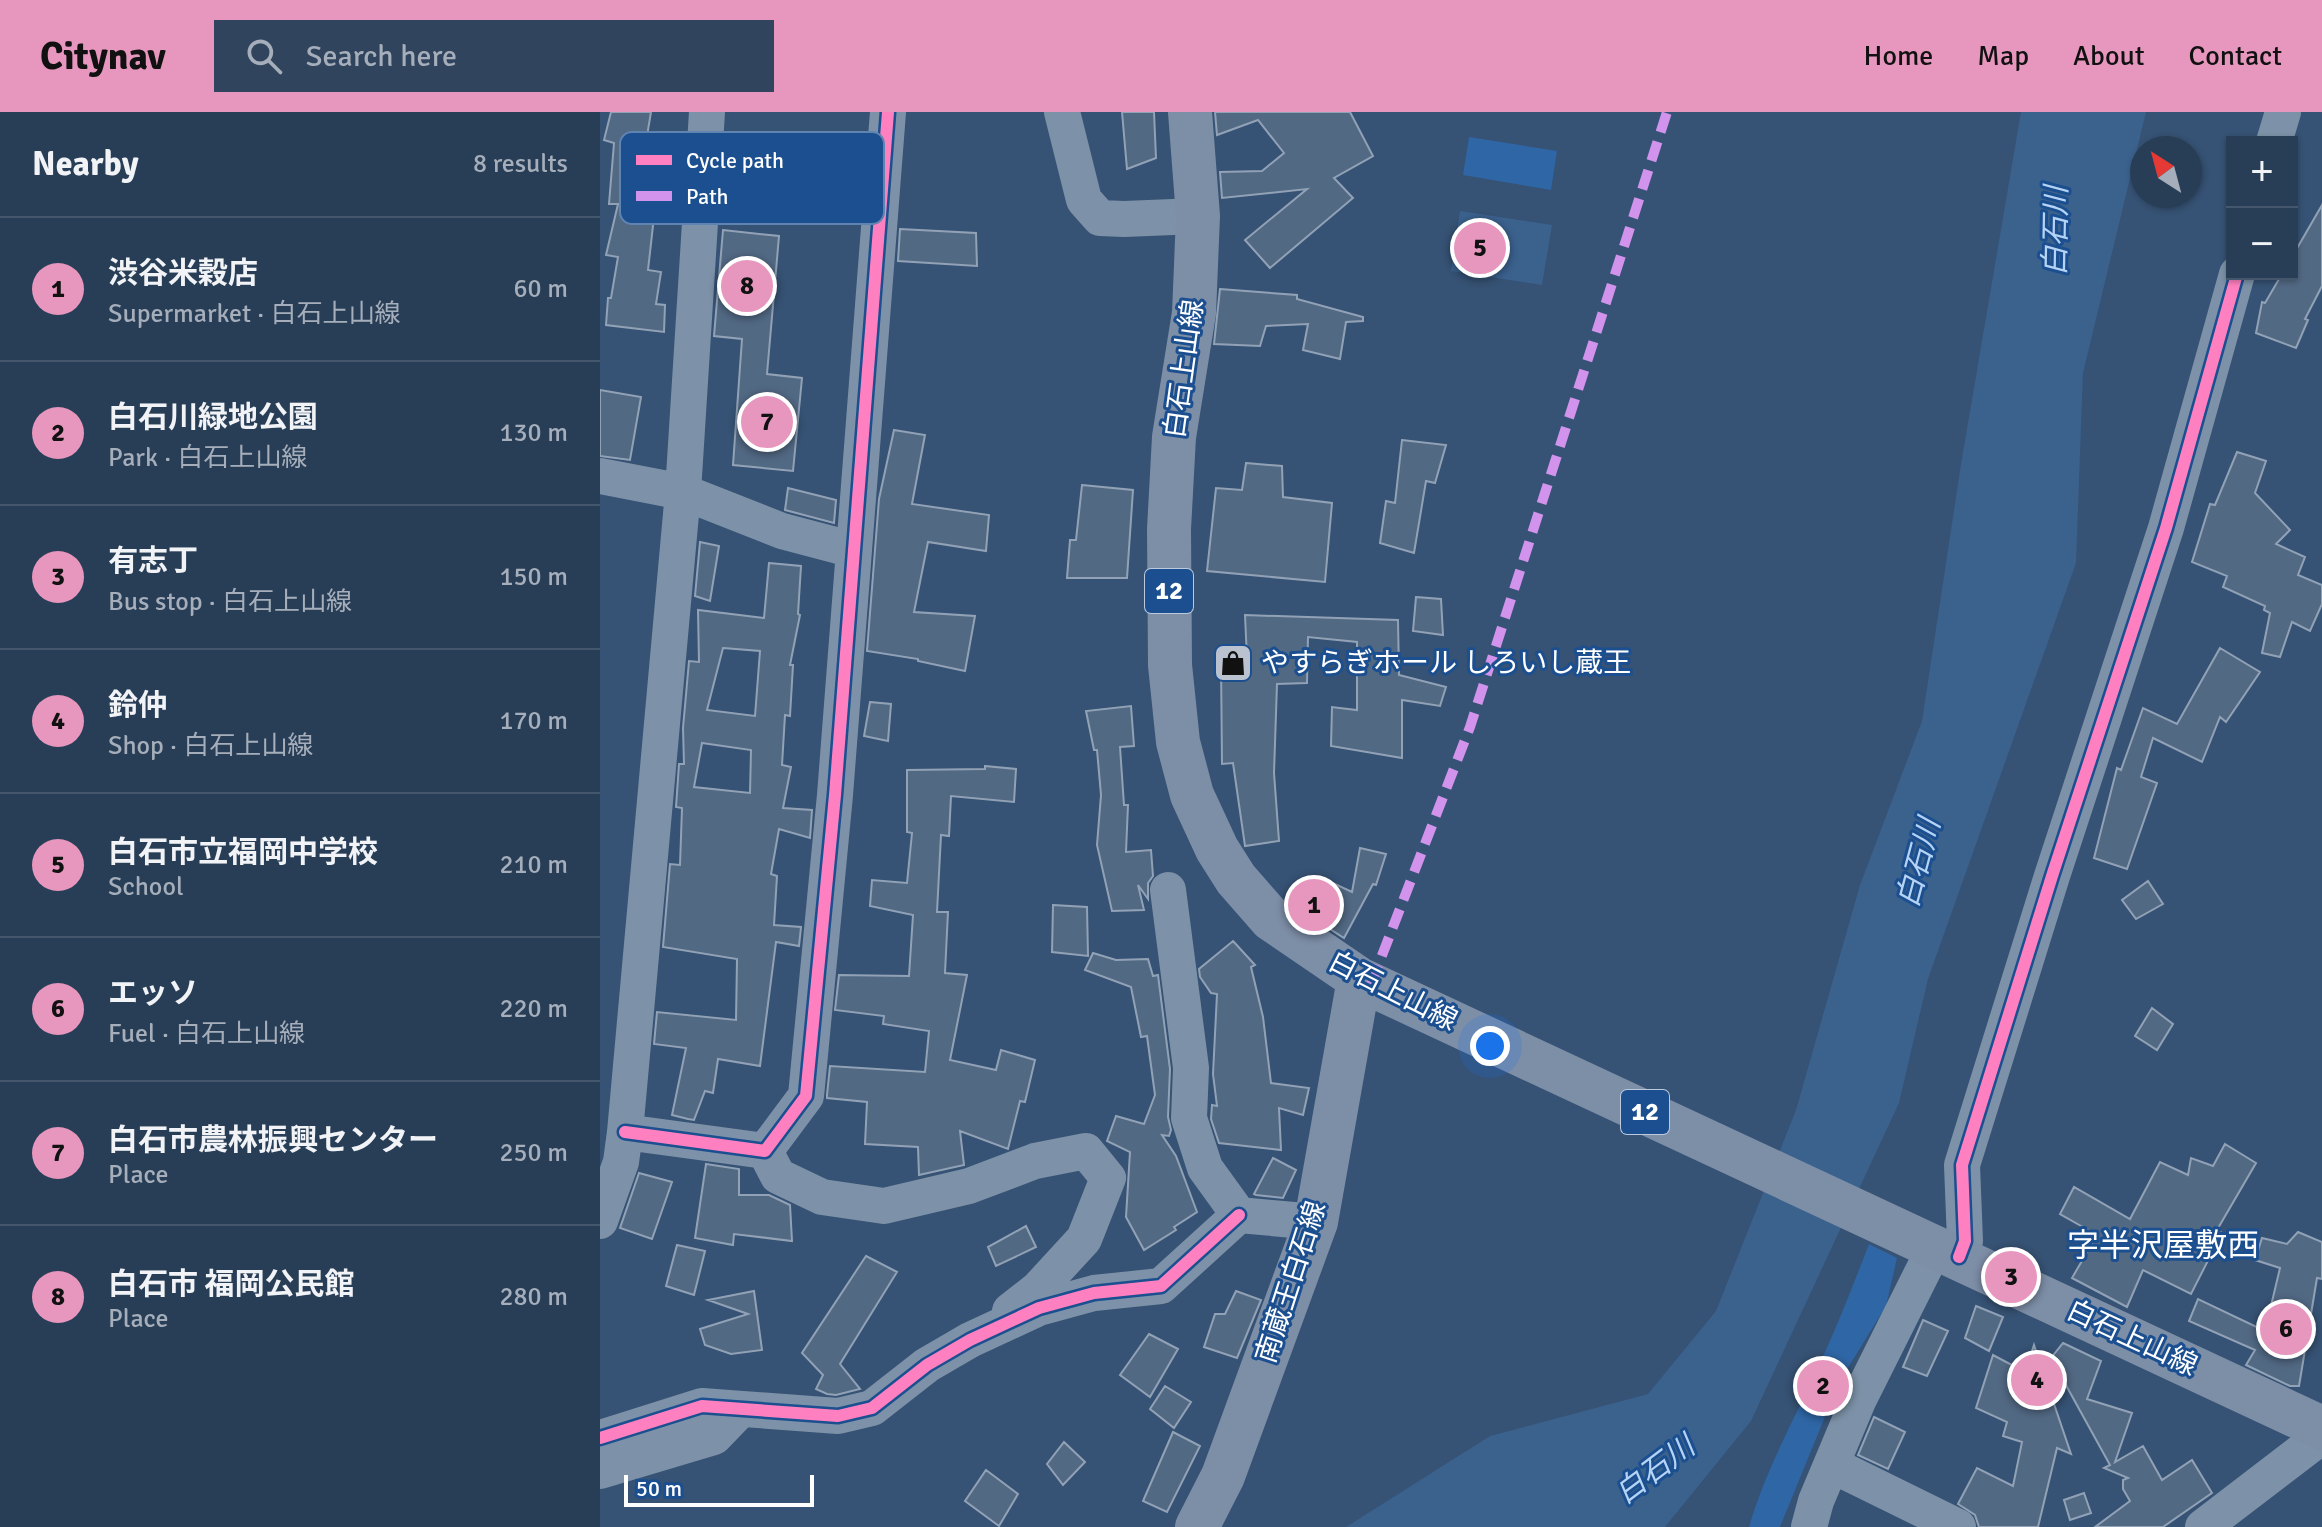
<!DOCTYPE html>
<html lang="en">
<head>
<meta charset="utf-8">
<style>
  body { margin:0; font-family:Signika,"Noto Sans JP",sans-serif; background:#30455d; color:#f1f3f6 }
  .controls { position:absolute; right:24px; top:24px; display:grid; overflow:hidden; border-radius:0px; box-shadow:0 2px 6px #0004 }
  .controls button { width:72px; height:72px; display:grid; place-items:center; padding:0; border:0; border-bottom:2px solid #44576d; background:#283e57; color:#f1f3f6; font:40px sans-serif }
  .compass { position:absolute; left:1530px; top:24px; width:72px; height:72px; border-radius:50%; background:#283e57; box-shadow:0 2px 6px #0004; rotate:324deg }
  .scale { position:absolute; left:24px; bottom:20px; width:190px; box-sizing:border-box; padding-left:8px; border:4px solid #fff; border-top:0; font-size:22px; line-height:28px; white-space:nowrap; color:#fff; -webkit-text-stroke:6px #1b4f8f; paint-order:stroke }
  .you { position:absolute; left:890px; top:934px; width:28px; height:28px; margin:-20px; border:6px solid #fff; border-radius:50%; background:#1a73e8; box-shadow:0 0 0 12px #1a73e833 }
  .badge { display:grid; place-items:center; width:52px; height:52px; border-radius:50%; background:#e797bd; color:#111; font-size:26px; font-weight:700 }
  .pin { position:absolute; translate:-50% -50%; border:4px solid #fff; box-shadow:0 2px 8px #0006 }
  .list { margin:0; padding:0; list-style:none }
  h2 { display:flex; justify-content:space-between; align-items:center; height:104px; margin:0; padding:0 32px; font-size:34px }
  h2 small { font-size:26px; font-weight:400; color:#a5aeba }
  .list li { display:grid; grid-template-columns:52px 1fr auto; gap:24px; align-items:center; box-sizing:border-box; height:144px; padding:0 32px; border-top:2px solid #44576d }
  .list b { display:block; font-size:30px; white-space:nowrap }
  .list p { margin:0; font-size:26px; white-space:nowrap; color:#a5aeba }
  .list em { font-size:26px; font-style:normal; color:#a5aeba }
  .icon { flex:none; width:44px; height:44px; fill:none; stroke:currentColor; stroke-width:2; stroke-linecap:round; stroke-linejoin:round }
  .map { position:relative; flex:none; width:1722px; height:1415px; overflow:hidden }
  header { display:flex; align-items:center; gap:48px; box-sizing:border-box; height:112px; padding:0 40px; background:#e797bd; color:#111 }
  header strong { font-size:38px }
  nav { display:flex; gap:44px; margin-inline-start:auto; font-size:28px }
  .search { width:560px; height:72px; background:#30455d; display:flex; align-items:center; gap:20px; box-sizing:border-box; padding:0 28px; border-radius:0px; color:#a5aeba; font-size:30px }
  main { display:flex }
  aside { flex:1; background:#283e57 }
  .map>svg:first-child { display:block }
  .green { fill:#2f66a5 }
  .water { fill:#3b618d }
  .building { fill:#526984; stroke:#92a2b6; stroke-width:2; fill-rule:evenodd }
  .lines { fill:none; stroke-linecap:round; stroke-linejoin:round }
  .minor { stroke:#7d92a8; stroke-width:36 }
  .major { stroke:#7d8ea7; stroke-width:44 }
  .quiet { stroke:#d193ec; stroke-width:10; stroke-dasharray:20 10; stroke-linecap:butt }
  .cycleway-casing { stroke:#1b4f8f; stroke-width:17 }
  .cycleway { stroke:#ff80c0; stroke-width:12 }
  .labels { text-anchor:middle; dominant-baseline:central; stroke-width:6; stroke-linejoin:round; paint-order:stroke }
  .shield { fill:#1b4f8f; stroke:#bbcadd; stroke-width:2 }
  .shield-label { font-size:26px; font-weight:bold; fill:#fff }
  .street-label { font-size:28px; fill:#fff; stroke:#1b4f8f }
  .poi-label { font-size:28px; fill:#fff; stroke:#1b4f8f; text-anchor:start }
  .water-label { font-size:30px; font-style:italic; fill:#b5d3f5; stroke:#1b4f8f }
  .quarter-label { font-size:32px; fill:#fff; stroke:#1b4f8f }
  .key { fill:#1b4f8f; stroke:#5f84b1; stroke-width:2 }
  .key-label { font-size:22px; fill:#fff }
</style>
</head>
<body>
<header>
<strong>Citynav</strong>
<div class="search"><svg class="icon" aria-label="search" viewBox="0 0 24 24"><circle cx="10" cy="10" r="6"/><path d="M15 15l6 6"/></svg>Search here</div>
<nav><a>Home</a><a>Map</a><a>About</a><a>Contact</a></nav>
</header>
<main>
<aside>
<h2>Nearby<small>8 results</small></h2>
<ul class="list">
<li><span class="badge">1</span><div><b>渋谷米穀店</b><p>Supermarket · 白石上山線</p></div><em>60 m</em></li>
<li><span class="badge">2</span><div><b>白石川緑地公園</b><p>Park · 白石上山線</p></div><em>130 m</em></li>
<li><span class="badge">3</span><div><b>有志丁</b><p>Bus stop · 白石上山線</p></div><em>150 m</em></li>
<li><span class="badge">4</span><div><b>鈴仲</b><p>Shop · 白石上山線</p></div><em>170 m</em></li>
<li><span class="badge">5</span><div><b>白石市立福岡中学校</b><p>School</p></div><em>210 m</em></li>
<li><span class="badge">6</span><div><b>エッソ</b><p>Fuel · 白石上山線</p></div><em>220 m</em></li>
<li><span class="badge">7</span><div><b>白石市農林振興センター</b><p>Place</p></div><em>250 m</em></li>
<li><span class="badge">8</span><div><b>白石市 福岡公民館</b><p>Place</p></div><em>280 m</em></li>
</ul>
</aside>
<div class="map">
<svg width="1722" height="1415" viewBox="0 0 1722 1415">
  <rect width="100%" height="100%" fill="#365274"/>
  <path class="green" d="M869,25l88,14 -6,39 -88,-15z
    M1269,1132l28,14 -11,48 -40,65 -15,31 -51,125h-31c18,-62 50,-116 76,-175 16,-35 30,-72 44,-108z"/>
  <path class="water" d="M1421,0h125l-63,261 -7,190 -148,416 -29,124 -148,318 -86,106h-319l144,-91 158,-42 68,-83 80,-201 64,-225 62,-164 39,-257z
    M860,99l92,14 -10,60 -91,-14z"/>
  <path class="building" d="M11,0h40l-10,60 24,2 -3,35 -7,-1 -7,62 13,2 -5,32 9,1 -1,27 -58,-7 2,-27h3l7,-41 -12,-2 12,-51h-9l5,-61 -10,-3z
    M522,0h32l2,46 -29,11z
    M615,0h135l23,44 -39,22 19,20 -83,70 -25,-28 62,-51 -85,9 -2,-26 42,-1 22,-18 -26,-33 -41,15z
    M1722,93v81l-17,33 3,1 -12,28 -40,-15 6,-31 3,1 17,-29h10v-17z
    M300,117l76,4 1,33 -79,-5z
    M123,118l56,6 -12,138 35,4 -9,93 -60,-6 9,-126 -28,-3z
    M620,177l77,6v4l66,18v4l-17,1 -6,37 -37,-9 5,-26 -42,2 -6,20 -46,-2z
    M0,278l41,7 -11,63 -30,-4z
    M294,318l31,5 -13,69 77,11 -3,36 -58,-9 -14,70 61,4 -10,55 -47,-10v-2l-51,-8 12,-152z
    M802,328l44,5 -11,38 -9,-2 -12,72 -34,-10 6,-42 9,2z
    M1637,340l29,9 -11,32 35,37 -14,14 29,13 -7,18 24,10v19l-12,27 -18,-9 -12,35 -18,-4 8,-40 -6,-3 1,-4 -42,-19 4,-11 -35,-14 18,-58 5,1z
    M646,351l36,3 1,31 49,6 -7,79 -118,-11 9,-83 26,2z
    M482,373l51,5 -6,88h-60l3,-38h6z
    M188,376l48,12 -2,23 -49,-13z
    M100,430l19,4 -9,55 -15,-5z
    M169,451l32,3 -3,48 2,1 -10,50h3l-3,51 -5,-1 -3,50 9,2 -8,41 29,2 -2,28 -31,-9 -8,45 6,2 -3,49 27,2 -2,19 -23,-4 -16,124 -42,-7 -5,34 -8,-2 -11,29 -6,-1 -16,-4 14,-67 -32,-4 3,-32 79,8 1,-61 -74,-12 7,-83 10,1 2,-57 -6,-1 3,-43h5l-1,-36 6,-67 10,1 -1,-52 66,8zM123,536l37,3 -5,65 -48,-6zM102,631l49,7 -1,43 -56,-6z
    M816,485l25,2 2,36 -30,-4z
    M645,503l153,5 1,55 47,12 -6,19 -38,-6v58l-71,-12 1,-39 25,3v-68l-49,-5 -1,46 -30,1 -3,89 5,68 -34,5 -12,-83 -11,1 -1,-101 26,-4z
    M1620,536l40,24 -34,50 -6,-5 -18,45 -49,-24 -12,39 16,6 -30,86 -33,-11 23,-90 4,2 22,-62 34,16z
    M270,590l21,2 -3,37 -24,-5z
    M531,594l3,40 -14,1 4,58h4l-2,47 25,-2 2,26 -5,7v16l-10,-14 6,25 -32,1 -15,-66 4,-50 -4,-45h-3l-8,-39z
    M385,654l31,3 -2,33 -63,-6 -2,40 -8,-1 -4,77h11l-3,61 22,2 -17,85 46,10 5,-20 34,10 -10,42 -5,-1 -12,48 -48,-18 4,34 -45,10 -1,-28 -53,-3 2,-42 -40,-4v-3l3,-29 95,6 4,-41 -46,-7 1,-8 -49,-6 4,-35 70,1 4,-61 -43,-9 2,-26 35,3 5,-50 -5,-1v-62l78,-1z
    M760,736l26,6 -10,31 -3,-1 -29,54 -31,-20 20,-35 19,9z
    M1548,769l15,23 -27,15 -14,-19z
    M453,793l34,2 1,49 -36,-4z
    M633,829l22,24 -4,2 12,50 8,66 38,5 -6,27 -24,-7 2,42 -62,-7 -8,-24 1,-14 5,1 -4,-32 4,-80 -6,-1 -11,-16 -1,-8z
    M493,841l23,7 32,-1 5,17 5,-1 12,94 -2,48 3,13 -2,6 -7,-1 14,21 21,56 -23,15 2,3 -32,20 -18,-33 4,-65 -23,-11 9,-25 28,8 11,-29 -8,-59 -6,1 -10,-50 -46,-17z
    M1552,896l21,16 -16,26 -22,-14z
    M1625,1032l31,19 -39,67 5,3 -31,61 -48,-24 -16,37 -55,-29 25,-43 -37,-21 14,-27 56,32 30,-57 28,13 3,-17 22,8z
    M673,1046l23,12 -13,28 -27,-3 -2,-1z
    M106,1052l33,5v26h30l21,10 2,36 -58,-7 -1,11 -38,-7z
    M39,1061l33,9 -20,57 -32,-11z
    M426,1114l10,21 -40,19 -8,-19z
    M1698,1120l24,10v37l-5,-1 -18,108h-9l-44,-21 9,-15 -66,-29 9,-22 67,32 15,-63 -25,-8 7,-22 25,6z
    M77,1133l28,6 -11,44 -28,-9z
    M266,1144l31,16 -57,92 20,25 -24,6 -9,-1 -11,-5 7,-14 -21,-22z
    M154,1179l8,59 -31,4 -26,-9 -5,-16 48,-15 -40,-14z
    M636,1179l25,9 -24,58 -33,-11 11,-33h10z
    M1376,1194l27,11 -14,34 -24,-13z
    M1323,1208l25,11 -21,45 -24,-9z
    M549,1222l29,15 -28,48 -30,-22z
    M1463,1231l38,18 -14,38 45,14 -17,49 28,-16 19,34 30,-20 20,33 -49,34h-68l35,-26 -7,-12v-9l5,-2 -24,-10 6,-3 -59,-107z
    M1434,1233l37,109 -14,-6 -19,79h-59l-4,-12 -17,-11 19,-36 36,18 9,-44 -19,-6 4,-14 -31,-14 17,-53 32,17z
    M565,1274l26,16 -17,26 -24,-19z
    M1274,1305l31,15 -17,37 -30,-14z
    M573,1320l27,14 -33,66 -24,-11z
    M464,1330l21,20 -22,23 -16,-21z
    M386,1358l32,24 -19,32 -34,-25z
    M1484,1381l7,20 -21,7 -6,-20z"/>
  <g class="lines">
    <path class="minor" d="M462,0l22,88 16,18 24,1 74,-3
      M1674,30l9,-30
      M0,364l83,16 99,39 72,19
      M568,778l23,178 -2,50 16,50 34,47 77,7
      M25,1020l140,19 41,-55 29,-301 53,-683
      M165,1039l13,25 44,21 62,9 85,-20 66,-25 51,-10 22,27 -24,61 -46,50 -28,22
      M0,1109l21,-59 4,-30 58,-640 24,-380
      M1359,1145l6,-16 -3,-76 90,-289 114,-348 71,-254
      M0,1326l102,-32 136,10 34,-8 55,-43 43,-25 69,-32 55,-15 67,-7 78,-71
      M1232,1353l126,62
      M0,1359l114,-34 26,-27
      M1209,1415l7,-26 42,-100 77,-154
      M1603,1415l119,-91"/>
    <path class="major" d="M590,0l8,104 -4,97 -20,124 -5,92 1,136 8,77 14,53 25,54 19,30 35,40 88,60 963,449
      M597,1415l26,-51 93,-254 43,-243"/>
    <path class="quiet" d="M771,872l99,-257 197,-615"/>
    <g class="cycleway-casing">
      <path id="cycleway" d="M25,1020l140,19 41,-55 29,-301 53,-683
        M1359,1145l6,-16 -3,-76 90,-289 114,-348 71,-254
        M0,1326l102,-32 136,10 34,-8 55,-43 43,-25 69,-32 55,-15 67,-7 78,-71"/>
    </g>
    <use href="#cycleway" class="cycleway"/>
  </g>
  <defs>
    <g id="shop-square" transform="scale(2)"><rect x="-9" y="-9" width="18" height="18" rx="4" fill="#b9c2ce" stroke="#1b4f8f"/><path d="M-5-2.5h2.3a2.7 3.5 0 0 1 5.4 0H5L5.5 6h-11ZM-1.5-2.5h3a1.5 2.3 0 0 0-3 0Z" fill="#111"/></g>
  </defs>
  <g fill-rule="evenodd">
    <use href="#shop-square" x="633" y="551"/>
  </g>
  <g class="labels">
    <g class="shield">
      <rect x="545" y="457" width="48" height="44" rx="6"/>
      <rect x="1021" y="978" width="48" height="44" rx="6"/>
    </g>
    <g class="shield-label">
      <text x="569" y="479">12</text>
      <text x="1045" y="1000">12</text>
    </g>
    <g class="street-label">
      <text transform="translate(584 257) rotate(-82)">白石上山線</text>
      <text transform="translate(793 879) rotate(27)">白石上山線</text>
      <text transform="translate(691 1170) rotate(-72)">南蔵王白石線</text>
      <text transform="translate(1532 1226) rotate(25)">白石上山線</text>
    </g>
    <g class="poi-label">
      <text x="661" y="551">やすらぎホール しろいし蔵王</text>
    </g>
    <g class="water-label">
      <text transform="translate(1456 119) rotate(-89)">白石川</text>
      <text transform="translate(1319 751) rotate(-75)">白石川</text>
      <text transform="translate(1055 1358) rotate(-37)">白石川</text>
    </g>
    <g class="quarter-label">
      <text x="1563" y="1133">字半沢屋敷西</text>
    </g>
  </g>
  <rect x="20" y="20" width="264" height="92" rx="12" class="key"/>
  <rect x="36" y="43" width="36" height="10" fill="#ff80c0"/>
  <rect x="36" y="79" width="36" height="10" fill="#d193ec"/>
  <g class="key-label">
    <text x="86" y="56">Cycle path</text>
    <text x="86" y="92">Path</text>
  </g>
</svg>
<div class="controls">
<button>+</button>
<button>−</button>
</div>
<svg class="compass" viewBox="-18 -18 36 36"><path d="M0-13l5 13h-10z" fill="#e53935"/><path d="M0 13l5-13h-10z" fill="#a5aeba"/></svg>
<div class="scale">50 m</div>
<div class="you"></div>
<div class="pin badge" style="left:714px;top:793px">1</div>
<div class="pin badge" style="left:1223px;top:1274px">2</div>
<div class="pin badge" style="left:1411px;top:1165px">3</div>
<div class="pin badge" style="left:1437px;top:1268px">4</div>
<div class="pin badge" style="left:880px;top:136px">5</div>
<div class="pin badge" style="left:1686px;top:1217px">6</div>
<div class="pin badge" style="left:167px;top:310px">7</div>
<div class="pin badge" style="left:147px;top:174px">8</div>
</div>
</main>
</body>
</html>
